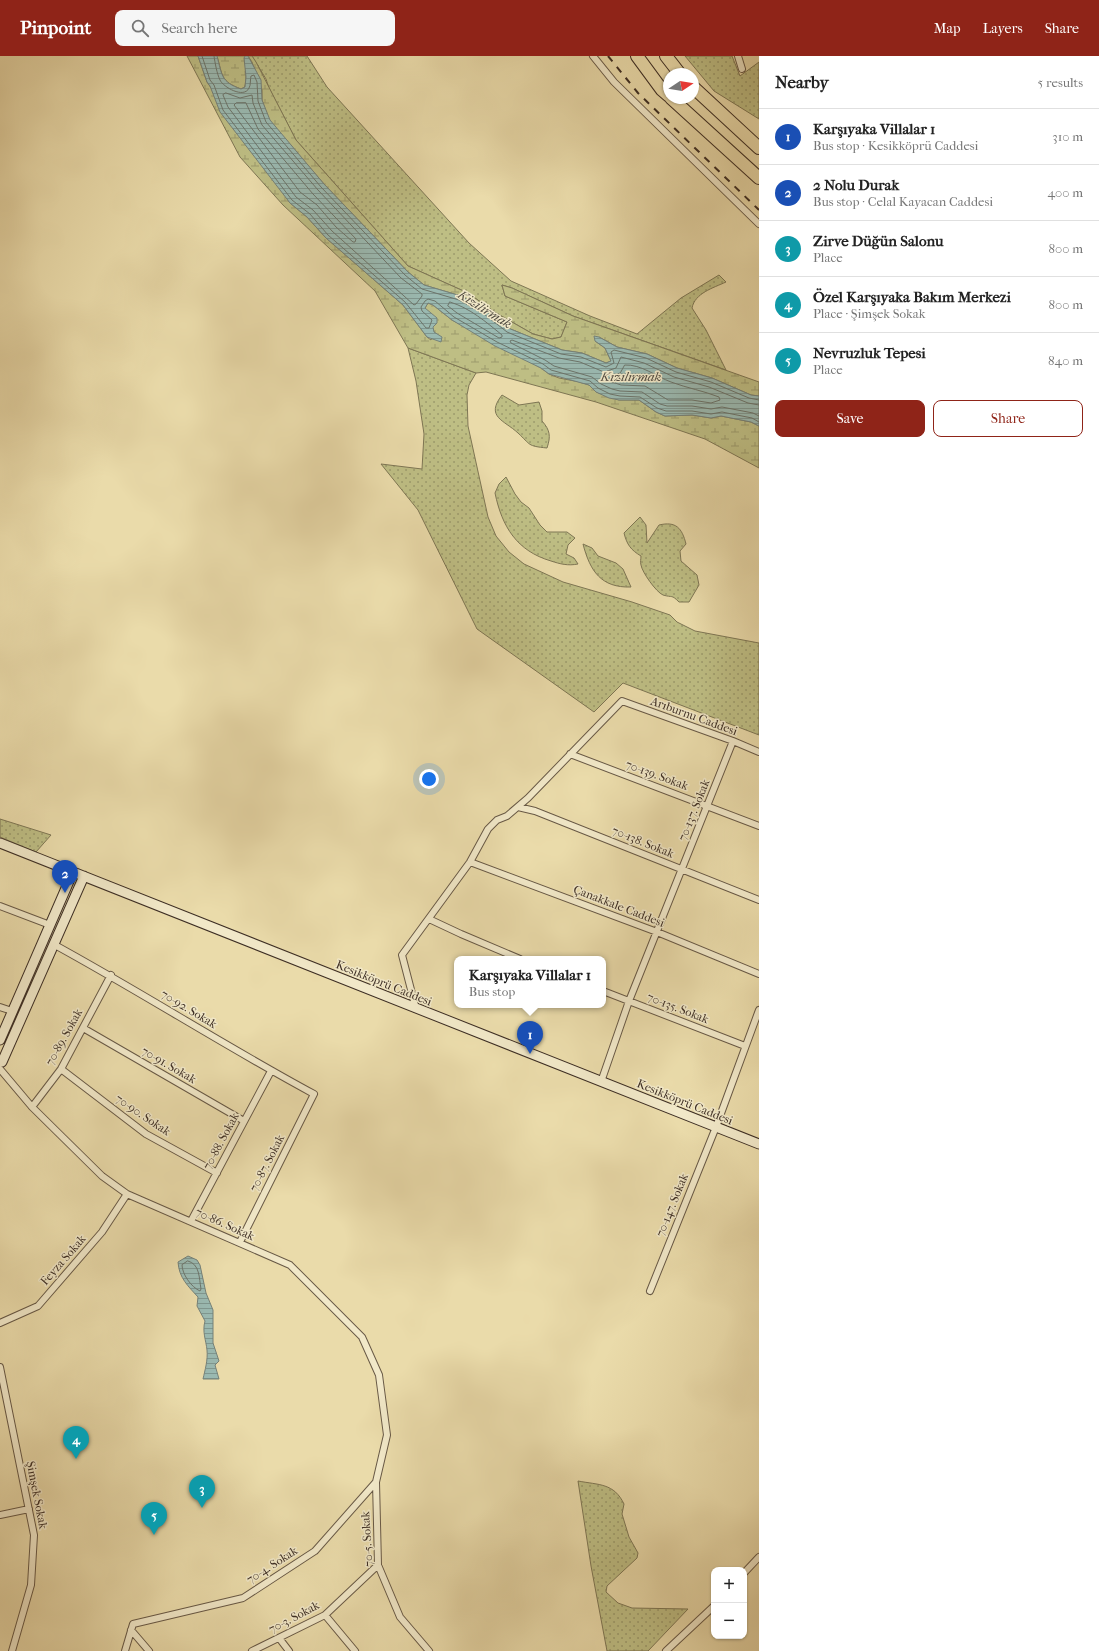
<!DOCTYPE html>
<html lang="en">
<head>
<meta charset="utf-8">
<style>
  body { margin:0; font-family:"IM FELL French Canon",serif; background:#f6f6f6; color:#222 }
  .controls { position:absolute; right:12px; bottom:12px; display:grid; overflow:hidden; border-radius:8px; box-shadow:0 1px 3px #0004 }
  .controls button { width:36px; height:36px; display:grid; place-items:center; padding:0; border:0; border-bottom:1px solid #e0e0e0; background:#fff; color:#222; font:20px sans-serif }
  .compass { position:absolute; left:663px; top:12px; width:36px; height:36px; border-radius:50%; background:#fff; box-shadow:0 1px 3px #0004; rotate:78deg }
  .you { position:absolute; left:429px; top:723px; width:14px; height:14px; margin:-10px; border:3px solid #fff; border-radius:50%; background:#1a73e8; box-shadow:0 0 0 6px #1a73e833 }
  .badge { display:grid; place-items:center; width:26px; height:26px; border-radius:50%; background:#8f2418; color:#fff; font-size:13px; font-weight:700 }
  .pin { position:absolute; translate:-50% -33px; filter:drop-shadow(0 1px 2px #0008) }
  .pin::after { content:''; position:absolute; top:21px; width:14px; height:12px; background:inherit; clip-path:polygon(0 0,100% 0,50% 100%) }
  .popup { position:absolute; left:454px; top:900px; width:152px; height:52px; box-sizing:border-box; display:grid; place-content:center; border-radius:8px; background:#fff; filter:drop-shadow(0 1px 3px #0005); font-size:13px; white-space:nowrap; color:#767676 }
  .popup b { font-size:15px; color:#222 }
  .popup::after { content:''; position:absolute; left:50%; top:100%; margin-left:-8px; border:8px solid transparent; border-top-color:#fff }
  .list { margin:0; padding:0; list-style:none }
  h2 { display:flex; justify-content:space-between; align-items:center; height:52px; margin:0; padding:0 16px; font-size:17px }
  h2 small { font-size:13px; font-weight:400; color:#767676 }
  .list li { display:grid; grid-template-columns:26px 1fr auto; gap:12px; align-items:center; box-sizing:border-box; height:56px; padding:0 16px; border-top:1px solid #e0e0e0 }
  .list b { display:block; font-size:15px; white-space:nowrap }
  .list p { margin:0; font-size:13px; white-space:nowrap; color:#767676 }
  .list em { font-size:13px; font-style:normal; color:#767676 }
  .actions { display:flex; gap:8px; padding:12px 16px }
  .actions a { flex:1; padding:9px 0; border:1px solid #8f2418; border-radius:8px; text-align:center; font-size:14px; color:#8f2418 }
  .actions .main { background:#8f2418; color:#fff }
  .icon { flex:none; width:22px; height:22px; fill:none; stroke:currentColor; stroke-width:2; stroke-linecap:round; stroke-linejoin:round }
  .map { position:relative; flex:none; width:759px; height:1595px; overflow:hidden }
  header { display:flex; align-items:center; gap:24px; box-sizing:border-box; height:56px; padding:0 20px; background:#8f2418; color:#fff }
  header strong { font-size:19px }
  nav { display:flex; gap:22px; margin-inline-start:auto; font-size:14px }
  .search { width:280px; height:36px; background:#f6f6f6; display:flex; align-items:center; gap:10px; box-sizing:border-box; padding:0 14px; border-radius:8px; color:#767676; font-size:15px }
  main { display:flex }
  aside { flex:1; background:#fff }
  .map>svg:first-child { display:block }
  .grass { fill:url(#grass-dots); stroke:#7e7654 }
  .wetland { fill:url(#wetland-marsh); stroke:#7e7654 }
  .water { fill:url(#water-rules); stroke:#758179 }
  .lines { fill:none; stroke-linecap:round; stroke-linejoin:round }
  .shore { stroke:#6c746a; stroke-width:1 }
  .street-casing { stroke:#685946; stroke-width:8 }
  .secondary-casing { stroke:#3d2e24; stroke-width:11 }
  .highway-casing { stroke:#3d2e24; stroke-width:14 }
  .street { stroke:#f1e8c8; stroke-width:6 }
  .secondary { stroke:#f1e8c8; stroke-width:9 }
  .highway { stroke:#eadbaa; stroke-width:12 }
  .rail { stroke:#3d2e24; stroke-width:2; stroke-dasharray:7 7; stroke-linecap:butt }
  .labels { text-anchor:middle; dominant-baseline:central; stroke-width:3; stroke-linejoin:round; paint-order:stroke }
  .street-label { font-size:12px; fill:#3d2e24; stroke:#f1e8c8 }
  .water-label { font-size:13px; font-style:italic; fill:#504a40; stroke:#f1e8c8 }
</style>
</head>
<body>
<header>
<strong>Pinpoint</strong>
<div class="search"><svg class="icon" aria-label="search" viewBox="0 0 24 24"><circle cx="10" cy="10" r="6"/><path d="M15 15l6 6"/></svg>Search here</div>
<nav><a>Map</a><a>Layers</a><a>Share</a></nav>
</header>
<main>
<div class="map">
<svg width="759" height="1595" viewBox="0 0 759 1595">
  <defs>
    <pattern id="grass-dots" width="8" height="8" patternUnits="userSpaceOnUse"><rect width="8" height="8" fill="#bebe84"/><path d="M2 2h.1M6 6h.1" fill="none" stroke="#9c9b6c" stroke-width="1.8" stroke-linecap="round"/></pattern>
    <pattern id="wetland-marsh" width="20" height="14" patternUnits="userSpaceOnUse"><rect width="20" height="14" fill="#bebe84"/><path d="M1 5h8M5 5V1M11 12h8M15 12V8" fill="none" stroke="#9c9b6c"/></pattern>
    <pattern id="water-rules" width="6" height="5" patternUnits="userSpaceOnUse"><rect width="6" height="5" fill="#9ab9b1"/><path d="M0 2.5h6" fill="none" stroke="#7f9790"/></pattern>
  </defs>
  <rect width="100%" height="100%" fill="#eadbaa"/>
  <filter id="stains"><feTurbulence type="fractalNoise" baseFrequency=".005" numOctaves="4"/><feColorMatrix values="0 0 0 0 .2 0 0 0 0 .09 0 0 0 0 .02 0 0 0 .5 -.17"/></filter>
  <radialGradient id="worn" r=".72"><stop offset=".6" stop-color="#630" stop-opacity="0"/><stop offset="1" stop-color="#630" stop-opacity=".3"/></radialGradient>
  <path class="grass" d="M252,0h55l20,31 142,156 42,38 79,35 47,18 44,-36 38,-23 7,7c-13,6 -31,11 -34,26l14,22 20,40 -153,-54 -61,-28 -10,-3 3,11 62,26 -6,15 -9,2 -19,-5 -37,-21 -28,-20 -60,-27 -112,-126 -27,-52 -3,-9z
    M685,0h47l8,20 19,-14v57l-45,-28z
    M408,292l68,25 -7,12 -2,10 1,31 20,91 8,19 13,16 15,12 39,18 69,20 38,13 7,7 18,9 64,12v92l-136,-52 -29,29 -117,-83 -59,-119 -37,-46 41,5 2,-35 -8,-53z
    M502,339l17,10 20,-3 3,9v10c8,9 9,15 5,27 -20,-2 -16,-3 -29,-15 -14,-13 -33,-16 -16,-38z
    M506,421l9,17 6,8 8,6 11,17 7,7h20l8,6 -7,7 -2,9 8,4 4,6c-10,2 -18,0 -27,-3 -34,-10 -49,-34 -56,-68l4,-9z
    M640,461l6,8 1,18 12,-18c17,-4 23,3 27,19l-6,7 1,10 16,14 2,10 -10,17h-10c-8,-8 -6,-4 -16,-7 -7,-3 -21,-23 -22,-30 -1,-3 0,-6 0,-9 -10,-6 -14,-11 -17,-23z
    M583,488l9,4 6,8 18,7 7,6 8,18c-30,1 -41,-16 -48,-43z
    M0,763l51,16 -15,17 -36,-15z
    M578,1425c21,4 36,2 46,23l-2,10 7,23 9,16 -1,5 -30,28 -1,6 12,11 14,5 56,1 -40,42h-41l-16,-85z"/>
  <path class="wetland" d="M187,0h11l9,26 83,121 17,14 19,21 77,67 24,32 4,3 3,-8 -9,-24 3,-5 5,2 19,15 89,48 8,6 10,4 21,4 9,3 7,7 23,8h20l17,12 9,4 27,-1 19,3 10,-2 30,6 8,4v42l-54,-29 -109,-37 -110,-30 -10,1 -68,-25 -33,-57 -92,-86 -43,-48z
    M217,0h28l1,21 -1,10 -4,2c-21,-8 -18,-13 -24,-33z
    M248,0h4l4,6 40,78 112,126 60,27 28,20 37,21 19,5 9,-2 6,-15 -62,-26 -3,-11 10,3 61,28 186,66v14l-8,-1 -39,-17 -35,-10 -30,-14 -30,-7 -18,-10 -4,4 10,7 6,13 -5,2 -24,-10 -20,-3 -54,-22 -21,-18 -26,-14 -37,-11 -16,-13 -84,-88 -55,-64 -7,-20v-10l-10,-28z"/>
  <path class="water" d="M198,0h19c5,19 4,26 24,33l4,-2 1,-10 -2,-19 1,-2h3l13,24 1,20 8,20 54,64 84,88 16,13 37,11 26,14 21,18 54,22 20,3 24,10 5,-2 -6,-13 -10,-7 -1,-5 5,1 18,10 30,7 30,14 35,10 39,17 8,1v30l-8,-4 -30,-6 -10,2 -19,-3 -27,1 -9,-4 -17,-12h-20l-10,-2 -13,-6 -7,-7 -40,-11 -8,-6 -46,-22 -43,-26 -19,-15 -5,-2 -3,5 12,10v5l-4,4 1,5 8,5 -1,5 -14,-5 -24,-32 -77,-67 -19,-21 -17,-14 -70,-91 -10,-26 -3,-4z
    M188,1200l9,4 3,5 6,28 7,17v33l6,18 -4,4 4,14h-16c2,-9 5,-19 4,-29 -1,-10 -5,-18 -2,-29l-8,-15 1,-9c-10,-11 -19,-19 -20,-35z"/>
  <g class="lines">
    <path class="shore" d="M202,0l8,24 4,5 9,25 69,90 18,14 18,21 77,67 21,26h3l3,-8 -10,-9 -1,-4 4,-6 3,-2 7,2 19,16 43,25 46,22 8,6 39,11 8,7 12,6 10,2 20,1 17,11 9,3h26l19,3 11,-2 30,6 7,4
      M214,0c1,7 3,18 6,24 3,7 24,19 29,8 2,-3 1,-9 2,-12l3,-1 3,7 1,19 8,21 55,65 84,88 17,14 37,11 25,14 23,18 54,22 20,3 25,10 8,-4 -3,-11 3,-2 32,8 30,14 35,10 38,16 10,2
      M226,37l14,5 12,-3 1,8 9,22 56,65 83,88 21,16v2l-6,8 -2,1 -82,-74 -19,-21 -17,-13 -68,-90 -5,-12z
      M246,47l12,26 55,65 43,45 -1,3h-2l-17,-15 -19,-22 -17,-13 -66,-87 2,-2z
      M450,246c20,6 36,20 52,33v2l-3,1 -42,-25 -9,-7z
      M625,309c16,-1 32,12 46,17 16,6 33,9 48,15l1,3 -9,3 -19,-3h-24l-23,-14 -24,-1 -12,-4v-3l11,-5z
      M759,349l-11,-2 -39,-16 -35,-10 -30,-14 -23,-6 -5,11 -12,4 -24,-10 -21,-4 -47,-18 -2,1 1,2 34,17 9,6 38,11 9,7 11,5 8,2 22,1 18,12 7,2h25l19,3 11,-2 31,6 6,3
      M188,1205c12,3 11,17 13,28l-1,2c-9,-4 -18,-17 -18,-26z"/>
    <g class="street-casing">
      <path id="street" d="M593,0l21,26 145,142
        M738,0l4,13
        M570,698l189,72
        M518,751l17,4 224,89
        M470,806l187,70 102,42
        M0,850l50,19
        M429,863l32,15 59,25
        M53,888c88,48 172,102 261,150l-74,148
        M603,935l142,55
        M0,951l12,4
        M416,953l-14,-54 68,-93 18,-33 9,-9 10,-4 21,-18 94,-97 111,40 26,11
        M83,972l161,93
        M0,1013l32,38 70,69 25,18 163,71 72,72 17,38 8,60 -11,47 -61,69 -72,47 -110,26 -8,27
        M61,1013l85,65 71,39
        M601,1026l28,-81 104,-260
        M32,1051l29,-38 50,-94
        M191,1165l80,-150
        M650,1235l66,-164 43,-117
        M0,1267l38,-17 64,-74 25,-38
        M0,1311l34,168 -3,50 -19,66
        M376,1426l2,83 22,52 29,34
        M0,1459l29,-6
        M744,1517l15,-16
        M325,1559l30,36
        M131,1574l18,21
        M279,1582l10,13
        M252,1595l73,-36 53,-50
        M666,1595l48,-45"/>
    </g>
    <g class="secondary-casing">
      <path id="secondary" d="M0,787l759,301
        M0,984l73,-168
        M2,1006l82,-186"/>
    </g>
    <g class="highway-casing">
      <path id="highway" d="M637,0l25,34 7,6
        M666,0l14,18
        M693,31l66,61
        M671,42l88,80"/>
    </g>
    <use href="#street" class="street"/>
    <use href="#secondary" class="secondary"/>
    <use href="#highway" class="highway"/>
    <path class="rail" d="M608,0l30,37 121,117"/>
  </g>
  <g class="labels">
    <g class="street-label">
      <text transform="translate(694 660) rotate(20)">Arıburnu Caddesi</text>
      <text transform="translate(657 719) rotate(20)">70-139. Sokak</text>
      <text transform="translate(694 754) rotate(-68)">70-137. Sokak</text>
      <text transform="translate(643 786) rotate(22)">70-138. Sokak</text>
      <text transform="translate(619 850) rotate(21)">Çanakkale Caddesi</text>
      <text transform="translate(384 927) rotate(22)">Kesikköprü Caddesi</text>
      <text transform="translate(678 952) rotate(21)">70-135. Sokak</text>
      <text transform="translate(189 953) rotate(31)">70-92. Sokak</text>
      <text transform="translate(64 981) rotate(-61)">70-89. Sokak</text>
      <text transform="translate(169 1009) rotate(30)">70-91. Sokak</text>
      <text transform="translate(685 1046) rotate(22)">Kesikköprü Caddesi</text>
      <text transform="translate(143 1059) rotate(34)">70-90. Sokak</text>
      <text transform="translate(221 1085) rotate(-62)">70-88. Sokak</text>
      <text transform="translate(267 1107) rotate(-63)">70-87. Sokak</text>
      <text transform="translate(672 1149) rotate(-68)">70-147. Sokak</text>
      <text transform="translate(225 1168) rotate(24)">70-86. Sokak</text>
      <text transform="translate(63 1204) rotate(-49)">Feyza Sokak</text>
      <text transform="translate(37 1439) rotate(79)">Şimşek Sokak</text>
      <text transform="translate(367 1483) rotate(-94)">70-5. Sokak</text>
      <text transform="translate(272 1509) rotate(-33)">70-4. Sokak</text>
      <text transform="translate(294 1561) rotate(-28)">70-3. Sokak</text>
    </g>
    <g class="water-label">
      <text transform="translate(485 253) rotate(32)">Kizilirmak</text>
      <text x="631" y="320">Kızılırmak</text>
    </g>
  </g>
  <rect width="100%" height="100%" filter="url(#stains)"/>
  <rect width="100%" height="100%" fill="url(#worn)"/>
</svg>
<div class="controls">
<button>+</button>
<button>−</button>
</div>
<svg class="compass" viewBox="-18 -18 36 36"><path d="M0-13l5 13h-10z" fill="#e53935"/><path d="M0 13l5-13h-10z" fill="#767676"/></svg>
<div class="you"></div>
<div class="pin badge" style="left:530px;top:998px;background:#1a4fb4">1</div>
<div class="popup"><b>Karşıyaka Villalar 1</b>Bus stop</div>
<div class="pin badge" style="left:65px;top:837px;background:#1a4fb4">2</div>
<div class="pin badge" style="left:202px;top:1452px;background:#0f9aa8">3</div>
<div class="pin badge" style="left:76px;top:1403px;background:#0f9aa8">4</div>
<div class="pin badge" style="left:154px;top:1479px;background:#0f9aa8">5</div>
</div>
<aside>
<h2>Nearby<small>5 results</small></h2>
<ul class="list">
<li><span class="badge" style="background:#1a4fb4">1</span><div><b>Karşıyaka Villalar 1</b><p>Bus stop · Kesikköprü Caddesi</p></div><em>310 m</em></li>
<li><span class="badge" style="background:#1a4fb4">2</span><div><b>2 Nolu Durak</b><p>Bus stop · Celal Kayacan Caddesi</p></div><em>400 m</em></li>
<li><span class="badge" style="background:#0f9aa8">3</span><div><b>Zirve Düğün Salonu</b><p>Place</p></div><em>800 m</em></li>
<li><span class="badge" style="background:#0f9aa8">4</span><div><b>Özel Karşıyaka Bakım Merkezi</b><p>Place · Şimşek Sokak</p></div><em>800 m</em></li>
<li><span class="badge" style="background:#0f9aa8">5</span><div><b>Nevruzluk Tepesi</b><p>Place</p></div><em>840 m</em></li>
</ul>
<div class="actions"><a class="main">Save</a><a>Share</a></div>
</aside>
</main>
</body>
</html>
